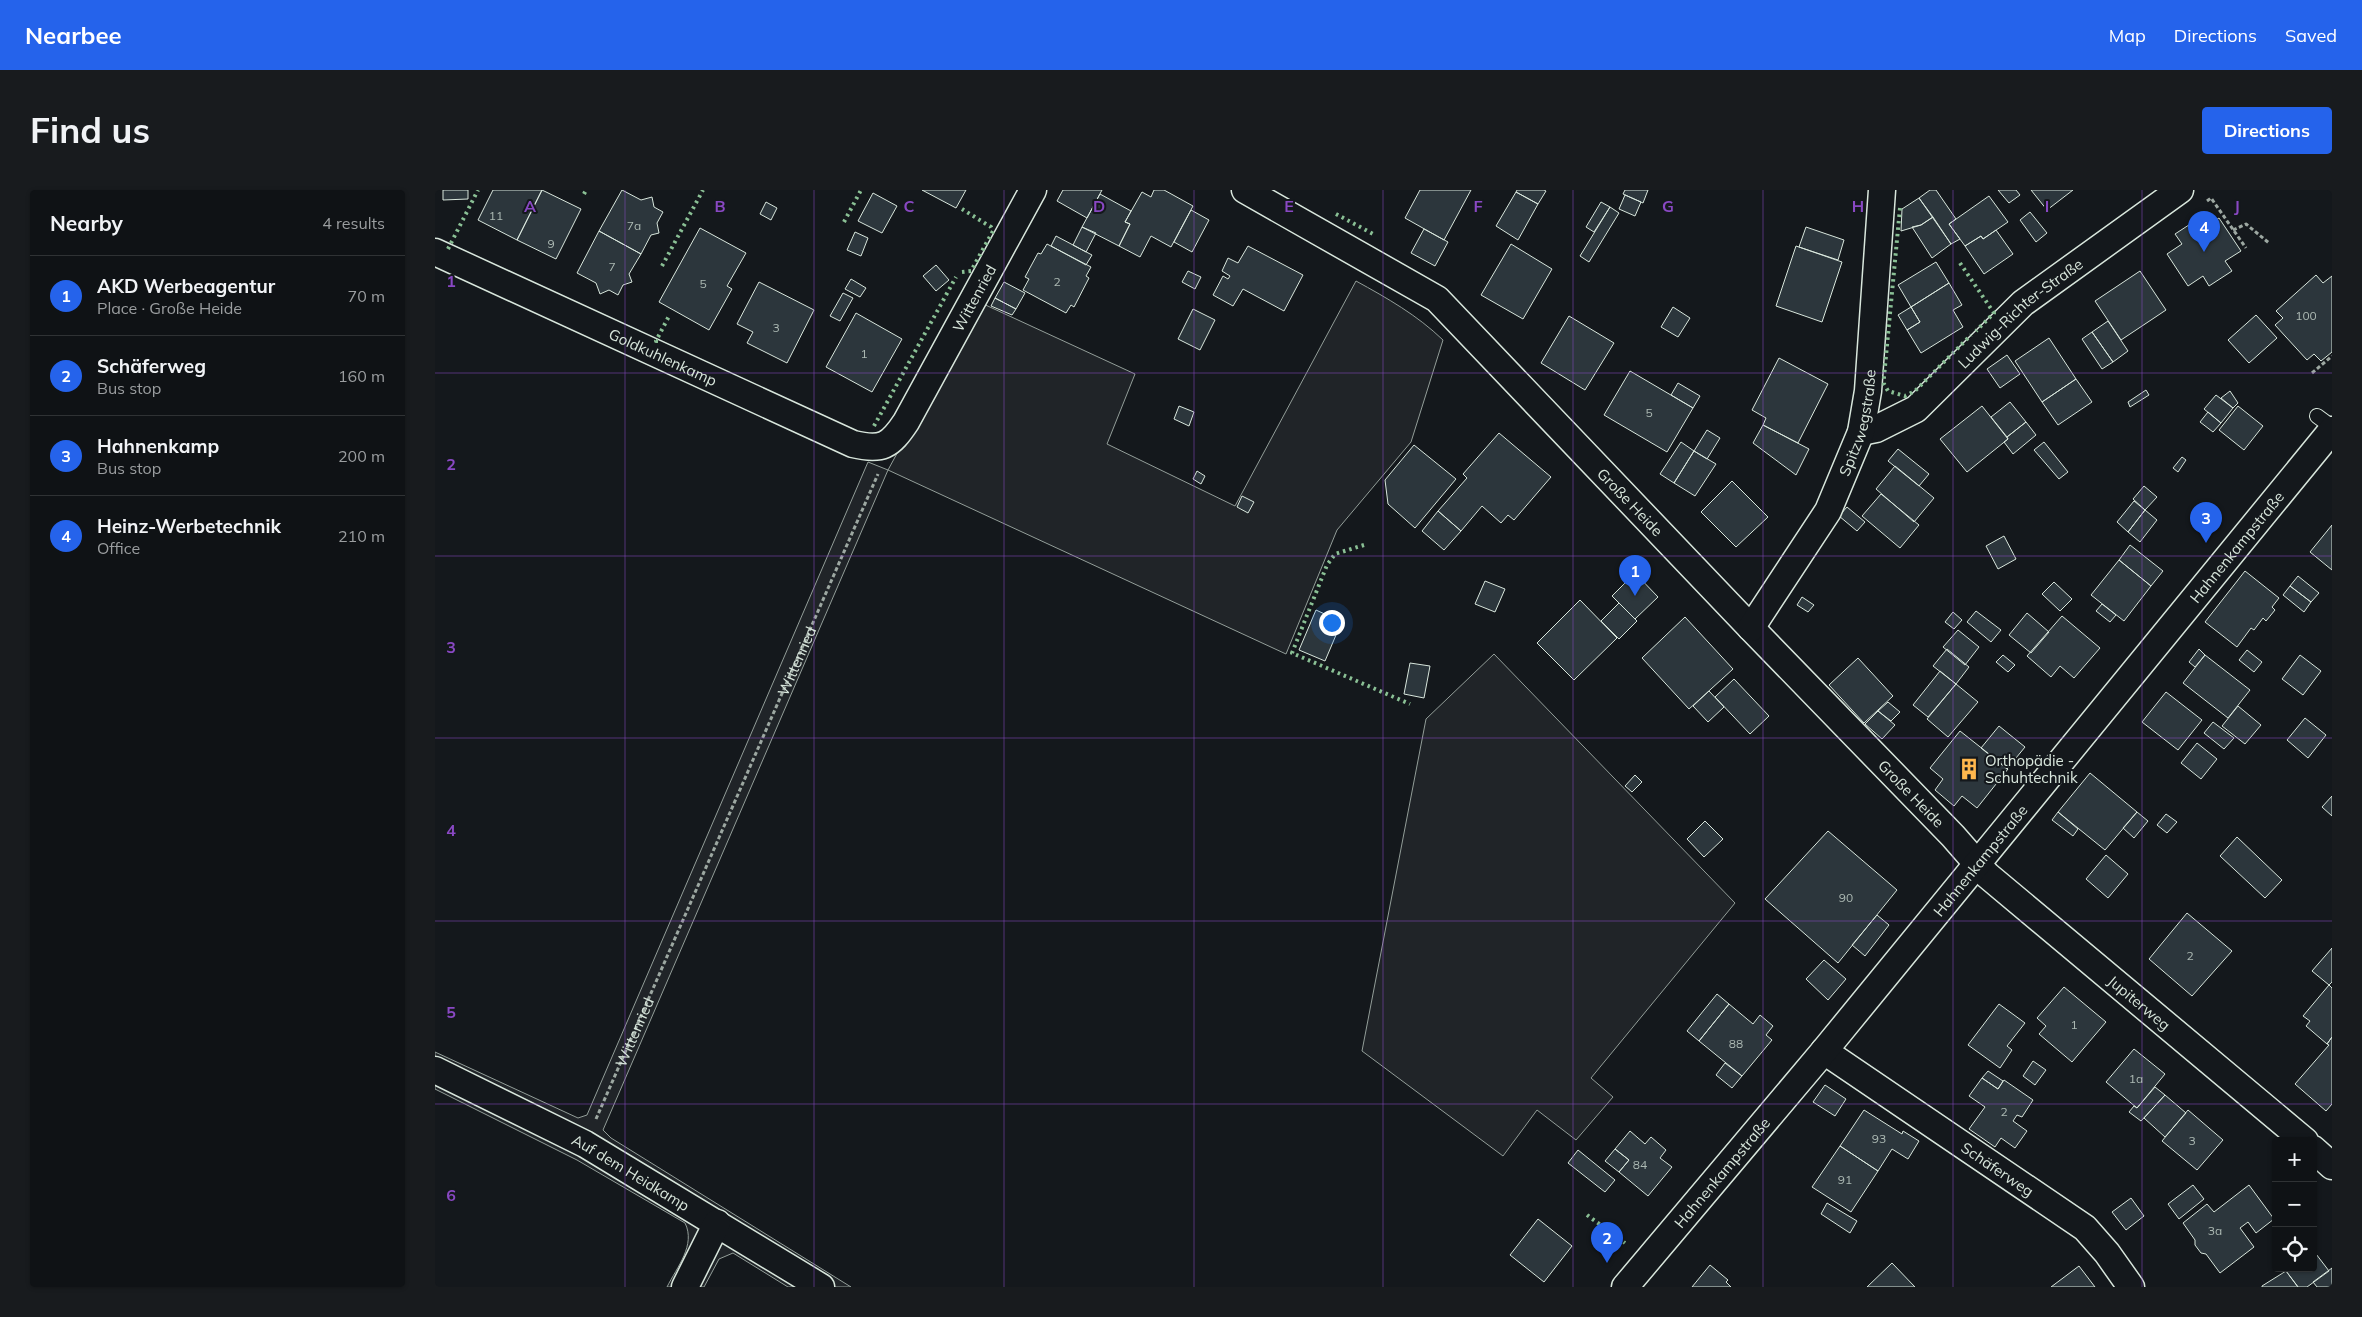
<!DOCTYPE html>
<html lang="en">
<head>
<meta charset="utf-8">
<style>
  body { margin:0; font-family:Mulish,sans-serif; background:#181b1e; color:#f1f3f6 }
  .controls { position:absolute; right:15px; bottom:15px; display:grid; overflow:hidden; border-radius:5px; box-shadow:0 1px 4px #0004 }
  .controls button { width:45px; height:45px; display:grid; place-items:center; padding:0; border:0; border-bottom:1px solid #2f3234; background:#0f1215; color:#f1f3f6; font:25px sans-serif }
  .you { position:absolute; left:896px; top:432px; width:18px; height:18px; margin:-12px; border:4px solid #fff; border-radius:50%; background:#1a73e8; box-shadow:0 0 0 8px #1a73e833 }
  .badge { display:grid; place-items:center; width:32px; height:32px; border-radius:50%; background:#2563eb; color:#fff; font-size:16px; font-weight:700 }
  .pin { position:absolute; translate:-50% -41px; filter:drop-shadow(0 1px 2px #0008) }
  .pin::after { content:''; position:absolute; top:26px; width:18px; height:15px; background:inherit; clip-path:polygon(0 0,100% 0,50% 100%) }
  .list { margin:0; padding:0; list-style:none }
  h2 { display:flex; justify-content:space-between; align-items:center; height:65px; margin:0; padding:0 20px; font-size:21px }
  h2 small { font-size:16px; font-weight:400; color:#9b9ea0 }
  .list li { display:grid; grid-template-columns:32px 1fr auto; gap:15px; align-items:center; box-sizing:border-box; height:80px; padding:0 20px; border-top:1px solid #2f3234 }
  .list b { display:block; font-size:19px; white-space:nowrap }
  .list p { margin:0; font-size:16px; white-space:nowrap; color:#9b9ea0 }
  .list em { font-size:16px; font-style:normal; color:#9b9ea0 }
  .icon { flex:none; width:28px; height:28px; fill:none; stroke:currentColor; stroke-width:2; stroke-linecap:round; stroke-linejoin:round }
  .map { position:relative; flex:none; width:1897px; height:1097px; overflow:hidden; border-radius:5px }
  header { display:flex; align-items:center; gap:30px; box-sizing:border-box; height:70px; padding:0 25px; background:#2563eb; color:#fff }
  header strong { font-size:24px }
  nav { display:flex; gap:28px; margin-inline-start:auto; font-size:18px }
  .intro { display:flex; align-items:center; justify-content:space-between; box-sizing:border-box; height:120px; padding:0 30px }
  h1 { margin:0; font-size:35px }
  .button { padding:12px 22px; border-radius:5px; background:#2563eb; color:#fff; font-size:18px; font-weight:700 }
  main { display:flex; gap:30px; padding:0 30px }
  aside { flex:1; background:#0f1215; border-radius:5px; box-shadow:0 1px 4px #0004 }
  .map>svg:first-child { display:block }
  .green { fill:#202428; stroke:#939e99 }
  .building { fill:#2c363c; stroke:#d8e6dc }
  .lines { fill:none; stroke-linecap:round; stroke-linejoin:round }
  .lane-casing { stroke:#d8e6dc; stroke-width:16 }
  .street-casing { stroke:#d8e6dc; stroke-width:29 }
  .path { stroke:#9da8a2; stroke-width:3; stroke-dasharray:4 2.5; stroke-linecap:butt }
  .lane { stroke:#14181c; stroke-width:14 }
  .street { stroke:#14181c; stroke-width:26 }
  .hedge { stroke:#8ac095; stroke-width:4; stroke-dasharray:2.5 4; stroke-linecap:butt }
  .grid { fill:none; stroke:#8948c3; stroke-width:1; stroke-opacity:0.55 }
  .labels { text-anchor:middle; dominant-baseline:central; stroke-width:4; stroke-linejoin:round; paint-order:stroke }
  .number-label { font-size:12px; fill:#adbab4 }
  .street-label { font-size:15px; fill:#d8e6dc; stroke:#14181c }
  .poi-label { font-size:15px; fill:#d8e6dc; stroke:#14181c; text-anchor:start }
  .grid-label { font-size:16px; text-anchor:middle; font-weight:bold; fill:#8948c3; stroke:#14181c; stroke-width:4; stroke-linejoin:round; paint-order:stroke }
</style>
</head>
<body>
<header>
<strong>Nearbee</strong>
<nav><a>Map</a><a>Directions</a><a>Saved</a></nav>
</header>
<div class="intro"><h1>Find us</h1><a class="button">Directions</a></div>
<main>
<aside>
<h2>Nearby<small>4 results</small></h2>
<ul class="list">
<li><span class="badge">1</span><div><b>AKD Werbeagentur</b><p>Place · Große Heide</p></div><em>70 m</em></li>
<li><span class="badge">2</span><div><b>Schäferweg</b><p>Bus stop</p></div><em>160 m</em></li>
<li><span class="badge">3</span><div><b>Hahnenkamp</b><p>Bus stop</p></div><em>200 m</em></li>
<li><span class="badge">4</span><div><b>Heinz-Werbetechnik</b><p>Office</p></div><em>210 m</em></li>
</ul>
</aside>
<div class="map">
<svg width="1897" height="1097" viewBox="0 0 1897 1097">
  <rect width="100%" height="100%" fill="#14181c"/>
  <path class="green" d="M921,91c31,17 61,34 87,59l-32,102 -74,88 -51,124 -398,-184 -285,660 8,8 240,149h-63l-55,-34 -14,6 -15,28h-37c10,-20 29,-42 18,-64l-108,-63 -142,-71v-37l143,66 9,-3 281,-653 20,8 91,-168 156,72 -28,70 128,62z
    M1059,464l241,249 -144,175 22,19 -37,43 -39,-30 -34,46 -141,-105 64,-332z"/>
  <path class="building" d="M8,0h25v9l-25,1z
    M58,0h49l-25,50 -39,-20z
    M107,0l39,19 -25,50 -39,-19z
    M187,0l19,10 11,-3 2,10 9,5 -6,11 2,10 -8,2 -10,19 -42,-23z
    M487,0h44l-10,18z
    M628,0h39l-15,28 -30,-17z
    M719,0h10l29,16 -22,41 -20,-11 -11,21 -21,-11 11,-22 -5,-2 17,-30 9,5z
    M985,0h51l-27,50 -39,-22z
    M1082,0h27l2,1 -8,13 -22,-12z
    M1190,0h23l-5,13 -20,-9z
    M1495,0h6l20,29 -7,5 11,15 -9,5 -32,-46z
    M1563,0h18l4,5 -11,8z
    M1596,0h42l-26,20z
    M1081,2l22,12 -20,36 -22,-14z
    M438,3l24,13 -15,27 -24,-12z
    M665,4l31,17 -6,11 5,2 -11,22 -37,-19z
    M1190,5l16,7 -6,14 -16,-7z
    M1554,6l19,26 -25,17 -2,-3 -16,10 -16,-22z
    M1484,8l14,19 -12,8 -20,6 1,-22z
    M331,12l11,6 -6,12 -11,-6z
    M1166,12l9,5 -16,25 -8,-5z
    M1175,17l9,6 -30,49 -9,-6z
    M756,20l18,10 -17,32 -18,-10z
    M1595,22l17,21 -11,9 -16,-22z
    M1498,27l18,27 -19,14 -20,-31 9,-2z
    M1784,28l22,33 -16,10 7,10 -23,15 -6,-10 -15,10 -21,-32 15,-10 -7,-10 23,-15 6,9z
    M647,37l14,6 -10,19 -13,-7z
    M1371,37l38,13 -6,20 -39,-13z
    M265,38l46,25 -19,33 5,3 -23,41 -50,-28z
    M989,39l24,13 -13,24 -24,-13z
    M1561,40l17,24 -29,20 -19,-28 16,-10 2,3z
    M164,41l42,23 -12,20 3,8 -9,3 -5,10 -9,-5 -9,4 -4,-11 -19,-10z
    M420,42l13,6 -7,18 -14,-6z
    M621,46l36,19 -6,10 -35,-19z
    M612,54l44,23 -5,9 3,2 -15,29 -3,-2 -5,8 -43,-23 6,-11 -4,-2 13,-24 3,1z
    M1076,54l41,25 -29,50 -42,-24z
    M813,56l55,29 -19,36 -41,-22 -10,17 -20,-11 10,-19 5,3 2,-3 -8,-5 6,-13 10,5z
    M1361,56l46,16 -20,60 -46,-16z
    M1501,72l13,21 -38,24 -13,-22z
    M501,75l13,15 -13,11 -13,-15z
    M753,81l13,6 -6,12 -13,-7z
    M1705,81l26,39 -45,30 -26,-39z
    M1881,85l7,8 9,-7v76l-11,9 -7,-7 -7,6 -32,-35 8,-7 -7,-7z
    M416,89l15,9 -6,9 -15,-8z
    M324,92l55,28 -27,53 -40,-20 6,-11 -16,-8z
    M569,92l21,11 -9,16 -21,-11z
    M1514,93l13,22 -9,5 10,17 -42,26 -14,-23 13,-8 -9,-15z
    M408,103l10,5 -13,23 -10,-5z
    M560,108l21,11 -4,6 -21,-9z
    M1238,117l17,11 -12,19 -17,-10z
    M1476,117l9,15 -13,8 -9,-15z
    M758,119l22,11 -15,30 -22,-11z
    M421,123l46,26 -30,53 -46,-25z
    M1821,125l21,23 -28,25 -21,-23z
    M1134,126l45,27 -29,47 -44,-27z
    M1673,131l20,30 -15,11 -21,-30z
    M1657,142l21,30 -11,7 -20,-30z
    M1614,148l27,41 -34,23 -27,-41z
    M1572,165l13,19 -20,14 -13,-19z
    M1344,168l49,26 -30,59 -35,-18 3,-7 -14,-8z
    M1195,181l63,37 -26,44 -63,-37z
    M1641,189l16,23 -34,23 -16,-23z
    M1243,193l22,13 -7,12 -22,-13z
    M1711,200l3,5 -19,12 -2,-5z
    M1795,201l8,12 -5,5 -12,-10z
    M1781,205l17,13 -12,15 -17,-14z
    M1575,212l16,20 -19,15 -16,-20z
    M744,216l15,6 -5,14 -15,-7z
    M1547,216l26,33 -41,33 -27,-33z
    M1803,216l25,20 -19,24 -25,-20z
    M1773,222l13,11 -8,9 -13,-10z
    M1591,232l10,13 -23,19 -9,-12 4,-3 -1,-2z
    M1328,235l46,24 -13,26 -43,-32z
    M1272,240l13,8 -13,21 -13,-8z
    M1064,243l52,44 -37,43 -6,-5 -7,8 -19,-17 -21,25 -23,-20 29,-33 -4,-4z
    M1246,252l13,9 -20,32 -14,-9z
    M1609,252l24,30 -9,7 -25,-29z
    M979,255l42,34 -41,49 -27,-24 -3,-24z
    M1463,259l31,25 -10,12 -31,-25z
    M1259,261l22,13 -21,32 -21,-13z
    M1747,267l4,3 -8,12 -5,-4z
    M1460,276l39,32 -20,24 -38,-33z
    M762,281l8,5 -4,8 -8,-5z
    M1297,291l36,36 -32,30 -35,-35z
    M1709,296l13,11 -12,13 -12,-11z
    M1446,304l38,31 -19,23 -38,-32z
    M807,306l12,6 -6,11 -11,-6z
    M1699,311l11,9 -17,22 -11,-10z
    M1412,317l18,15 -8,9 -18,-15z
    M1710,320l12,10 -17,22 -12,-10z
    M1003,321l23,20 -17,19 -22,-19z
    M1897,335v45l-22,-18z
    M1569,346l12,23 -18,10 -12,-23z
    M1695,355l33,26 -12,15 -32,-26z
    M1684,370l32,26 -27,35 -33,-26z
    M1810,381l34,27 -7,9 3,3 -9,11 -3,-3 -9,12 -3,-2 -14,19 -32,-25z
    M1200,383l23,24 -23,22 -23,-23z
    M1863,386l21,17 -8,9 -21,-16z
    M1050,391l20,8 -10,23 -20,-8z
    M1619,392l18,17 -12,12 -18,-17z
    M1855,396l21,16 -7,10 -21,-17z
    M1367,407l12,8 -6,7 -11,-7z
    M1145,410l37,38 -43,42 -37,-37z
    M1184,413l18,18 -18,18 -18,-18z
    M1667,414l14,11 -6,7 -14,-11z
    M881,420l13,6 -6,14 13,5 -11,26 -26,-11z
    M1541,421l25,19 -10,12 -24,-20z
    M1518,422l9,8 -8,9 -9,-7z
    M1592,423l22,19 -18,21 -22,-18z
    M1627,426l38,32 -26,30 -14,-12 -9,11 -24,-21z
    M1250,427l48,52 -44,40 -47,-51z
    M1523,440l21,17 -14,18 -22,-18z
    M1512,459l22,18 -13,17 -23,-18z
    M1764,459l6,6 -10,12 -6,-5z
    M1812,460l15,12 -8,10 -15,-12z
    M1568,465l12,10 -7,7 -12,-10z
    M1770,465l45,35 -22,28 -45,-35z
    M1865,465l21,16 -18,24 -21,-16z
    M1423,468l35,38 -29,27 -35,-38z
    M975,473l20,3 -6,32 -20,-4z
    M1505,481l16,13 -28,33 -15,-12z
    M1299,489l35,37 -19,18 -35,-37z
    M1521,494l22,18 -30,35 -21,-18z
    M1274,501l15,16 -16,15 -15,-16z
    M1731,502l36,28 -24,30 -36,-28z
    M1453,512l12,10 -9,9 -13,-10z
    M1803,516l23,19 -16,19 -23,-18z
    M1443,521l17,14 -13,14 -17,-15z
    M1870,528l21,17 -18,23 -21,-18z
    M1778,532l21,16 -10,11 -20,-16z
    M1564,536l26,21 -18,22 -26,-21z
    M1525,541l48,38 -31,39 -15,-12 -8,10 -19,-16 8,-11 -13,-11z
    M1762,553l20,16 -16,20 -20,-16z
    M1655,583l47,39 -32,38 -47,-38z
    M1200,585l7,7 -10,10 -7,-6z
    M1897,606v20l-10,-9z
    M1623,622l20,17 -5,7 -21,-16z
    M1702,622l11,9 -14,17 -11,-10z
    M1731,624l11,8 -10,11 -10,-8z
    M1270,631l18,18 -19,18 -17,-18z
    M1393,641l69,59 -59,73 -73,-64z
    M1802,647l45,43 -17,18 -45,-42z
    M1671,665l22,19 -20,24 -22,-19z
    M1752,723l45,38 -40,45 -43,-37z
    M1442,725l12,10 -24,31 -13,-11z
    M1897,758v34l-3,3 -17,-14z
    M1389,770l22,19 -18,21 -22,-21z
    M1894,795l3,3v49l-5,7 -21,-18 4,-5 -7,-5z
    M1629,797l42,35 -34,40 -33,-28 7,-8 -9,-8z
    M1282,804l12,10 -30,37 -12,-10z
    M1294,814l24,20 7,-9 13,11 -7,9 6,5 -30,36 -43,-35z
    M1564,814l26,19 -18,23 5,4 -12,18 -32,-23z
    M1897,847v67l-6,7 -31,-27 34,-39 -2,-1z
    M1699,859l31,25 -28,34 -31,-26z
    M1598,871l13,9 -11,15 -12,-9z
    M1290,873l17,13 -10,12 -16,-13z
    M1553,881l15,10 -5,8 -16,-11z
    M1547,888l16,11 6,-9 29,20 -11,17 -5,-2 -4,6 14,10 -12,17 -14,-10 -6,9 -26,-18 16,-22 -16,-11z
    M1390,895l21,14 -11,17 -22,-14z
    M1720,897l10,8 -24,26 -12,-9 5,-6 3,2z
    M1730,905l21,18 -21,24 -21,-19z
    M1429,920l38,24 1,-3 16,10 -11,18 -16,-10 -14,22 -38,-25z
    M1753,920l35,30 -26,30 -35,-29z
    M1195,941l15,13 6,-7 15,13 -6,8 12,9 -24,29 -29,-24 10,-12 -14,-11z
    M1405,956l38,25 -27,41 -39,-25z
    M1180,959l14,11 -10,12 -14,-11z
    M1143,960l37,30 -10,12 -37,-29z
    M1758,995l11,14 -25,20 -11,-15z
    M1814,995l25,34 -18,14 -8,-11 -8,6 14,19 -34,26 -14,-19 -5,-1 -6,-8v-5l-12,-17 24,-19 7,8z
    M1696,1008l13,18 -18,14 -14,-18z
    M1392,1013l30,18 -7,12 -29,-19z
    M1103,1029l34,27 -28,36 -34,-27z
    M1171,1051l9,7 -5,7 -9,-8z
    M1878,1060l16,21 -22,16h-9l-12,-16 3,-3h24z
    M1457,1073l23,24h-48z
    M1275,1075l18,15 -2,2 5,5h-39z
    M1644,1076l16,21h-44z
    M1897,1078v19h-15l-4,-5z
    M1851,1081l12,16h-36v-1z"/>
  <g class="lines">
    <g class="lane-casing">
      <path id="lane" d="M1882,226l15,11"/>
    </g>
    <g class="street-casing">
      <g id="street">
        <path id="s2" d="M810,0l192,109 314,329 202,208 34,39 318,266"/>
        <path id="s3" d="M0,62l418,192c29,7 37,2 53,-22l127,-232"/>
        <path id="s4" d="M1426,242l15,-3 40,-20 107,-106 157,-113"/>
        <path id="s5" d="M1316,438l77,-117 33,-79 7,-41 14,-201"/>
        <path id="s6" d="M1389,861l261,177 22,25 24,34"/>
        <path id="s7" d="M0,880l150,74 236,143"/>
        <path d="M1878,959l19,17"/>
        <path d="M250,1097l32,-64"/>
        <path id="s8" d="M1190,1097l199,-236 508,-621"/>
      </g>
    </g>
    <g class="path">
      <path d="M1772,11l4,-3 35,50"/>
      <path d="M1798,40l13,-6 23,19"/>
      <path d="M1877,183l20,-17"/>
      <path id="s1" d="M161,929l282,-645"/>
    </g>
    <use href="#lane" class="lane"/>
    <use href="#street" class="street"/>
    <path class="hedge" d="M149,4l2,-4
      M1465,18l-16,169v7l4,7 17,5 10,-5 56,-56
      M901,24l39,21
      M409,32l17,-32
      M13,59l30,-59
      M1525,73l34,50 -18,18
      M227,76l41,-76
      M527,82l9,-1 22,-40 -2,-4 -29,-18
      M223,151h-2l13,-25
      M439,236l82,-149
      M929,355l-29,9 -8,11 -35,88 118,51
      M1152,1025l38,28"/>
  </g>
  <path class="grid" d="M190,0v1097M379,0v1097M569,0v1097M759,0v1097M948,0v1097M1138,0v1097M1328,0v1097M1518,0v1097M1707,0v1097M0,183h1897M0,366h1897M0,548h1897M0,731h1897M0,914h1897"/>
  <defs>
    <g id="building-bare" transform="scale(1.725)"><path d="M-4-6H4V6H1V3H-1V6H-4ZM-2.5-4.3h1.7v1.8h-1.7ZM.8-4.3h1.7v1.8H.8ZM-2.5-1h1.7V.8h-1.7ZM.8-1h1.7V.8H.8Z" fill="#ffb74d" stroke="#14181c" stroke-width="2.5" paint-order="stroke"/></g>
  </defs>
  <g fill-rule="evenodd">
    <use href="#building-bare" x="1534" y="579"/>
  </g>
  <g class="labels">
    <g class="number-label">
      <text x="61" y="25">11</text>
      <text x="199" y="35">7a</text>
      <text x="116" y="53">9</text>
      <text x="177" y="76">7</text>
      <text x="622" y="91">2</text>
      <text x="268" y="93">5</text>
      <text x="1871" y="125">100</text>
      <text x="341" y="137">3</text>
      <text x="429" y="163">1</text>
      <text x="1214" y="222">5</text>
      <text x="1411" y="707">90</text>
      <text x="1755" y="765">2</text>
      <text x="1639" y="834">1</text>
      <text x="1301" y="853">88</text>
      <text x="1701" y="888">1a</text>
      <text x="1569" y="921">2</text>
      <text x="1444" y="948">93</text>
      <text x="1757" y="950">3</text>
      <text x="1205" y="974">84</text>
      <text x="1410" y="989">91</text>
      <text x="1780" y="1040">3a</text>
    </g>
    <g class="street-label">
      <text stroke="none"><textPath href="#s3" startOffset="665">Wittenried</textPath></text>
      <text stroke="none"><textPath href="#s4" startOffset="202">Ludwig-Richter-Straße</textPath></text>
      <text stroke="none"><textPath href="#s3" startOffset="251">Goldkuhlenkamp</textPath></text>
      <text stroke="none"><textPath href="#s5" startOffset="234">Spitzwegstraße</textPath></text>
      <text stroke="none"><textPath href="#s2" startOffset="501">Große Heide</textPath></text>
      <text stroke="none"><textPath href="#s8" startOffset="960">Hahnenkampstraße</textPath></text>
      <text stroke="none"><textPath href="#s1" startOffset="500">Wittenried</textPath></text>
      <text stroke="none"><textPath href="#s2" startOffset="906">Große Heide</textPath></text>
      <text stroke="none"><textPath href="#s8" startOffset="555">Hahnenkampstraße</textPath></text>
      <text stroke="none"><textPath href="#s2" startOffset="1216">Jupiterweg</textPath></text>
      <text stroke="none"><textPath href="#s1" startOffset="95">Wittenried</textPath></text>
      <text stroke="none"><textPath href="#s6" startOffset="210">Schäferweg</textPath></text>
      <text stroke="none"><textPath href="#s8" startOffset="150">Hahnenkampstraße</textPath></text>
      <text stroke="none"><textPath href="#s7" startOffset="221">Auf dem Heidkamp</textPath></text>
    </g>
    <g class="poi-label">
      <text x="1550" y="570">Orthopädie -<tspan x="1550" dy="17">Schuhtechnik</tspan></text>
    </g>
  </g>
  <g class="grid-label">
    <text x="95" y="22">A</text>
    <text x="285" y="22">B</text>
    <text x="474" y="22">C</text>
    <text x="664" y="22">D</text>
    <text x="854" y="22">E</text>
    <text x="1043" y="22">F</text>
    <text x="1233" y="22">G</text>
    <text x="1423" y="22">H</text>
    <text x="1612" y="22">I</text>
    <text x="1802" y="22">J</text>
    <text x="16" y="97">1</text>
    <text x="16" y="280">2</text>
    <text x="16" y="463">3</text>
    <text x="16" y="646">4</text>
    <text x="16" y="828">5</text>
    <text x="16" y="1011">6</text>
  </g>
</svg>
<div class="controls">
<button>+</button>
<button>−</button>
<button><svg class="icon" aria-label="locate" viewBox="0 0 24 24"><circle cx="12" cy="12" r="6"/><path d="M12 2v4M12 18v4M2 12h4M18 12h4"/></svg></button>
</div>
<div class="you"></div>
<div class="pin badge" style="left:1200px;top:406px">1</div>
<div class="pin badge" style="left:1172px;top:1073px">2</div>
<div class="pin badge" style="left:1771px;top:353px">3</div>
<div class="pin badge" style="left:1769px;top:62px">4</div>
</div>
</main>
</body>
</html>
